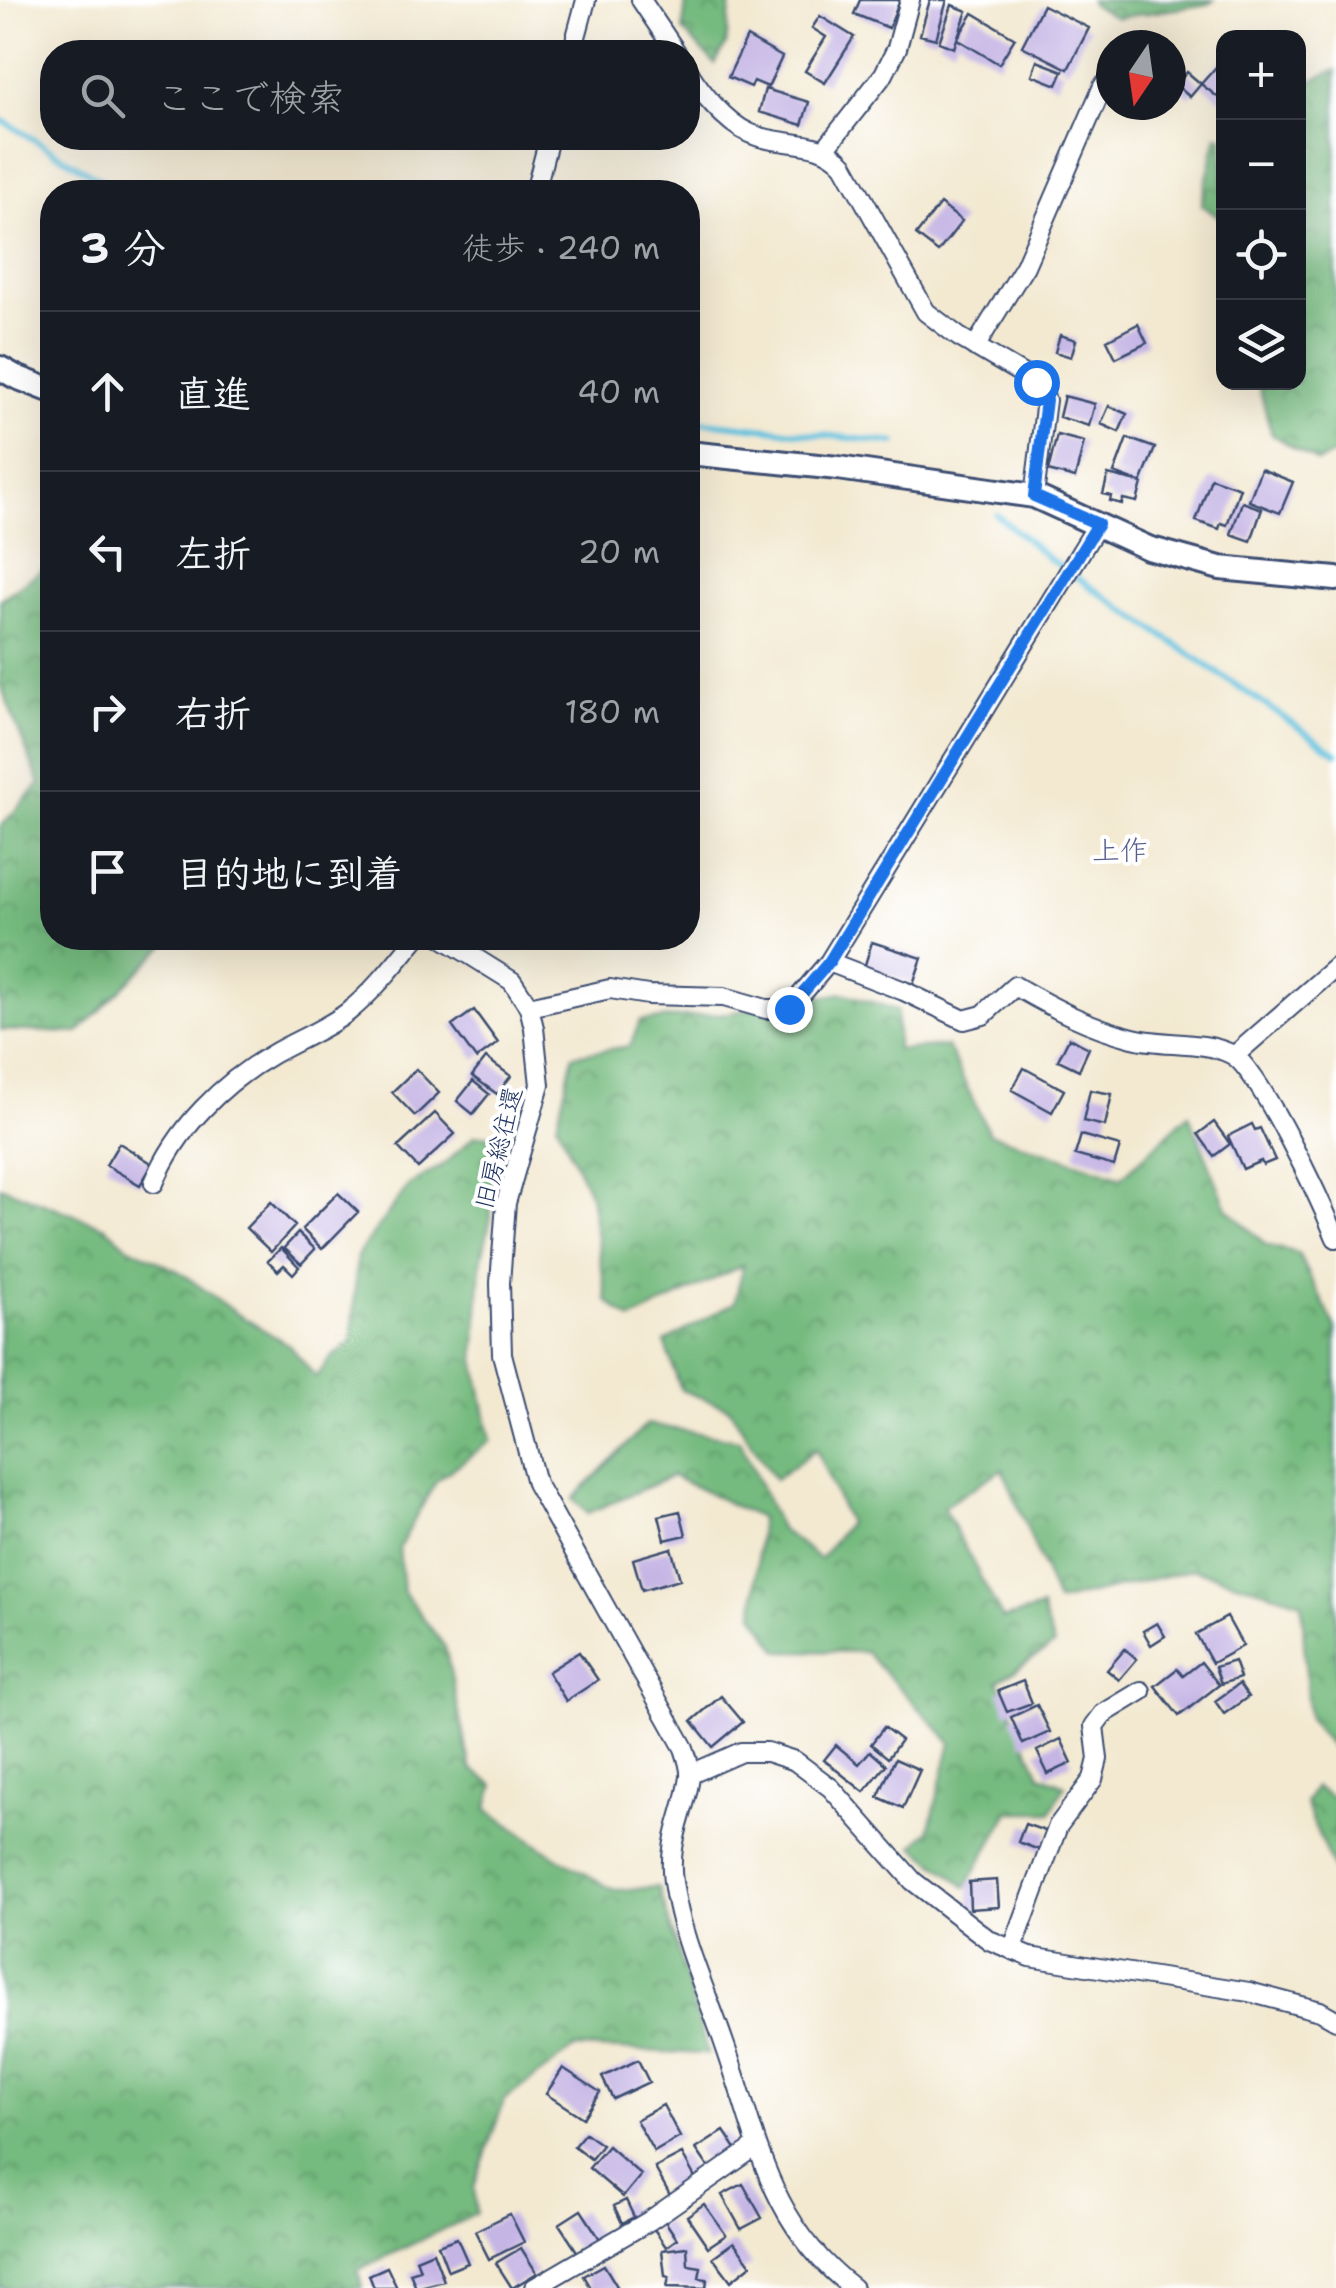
<!DOCTYPE html>
<html lang="ja">
<head>
<meta charset="utf-8">
<style>
  body { margin:0; font-family:"Shantell Sans","Klee One",sans-serif; background:#242831; color:#f1f3f6 }
  .controls { position:absolute; right:30px; top:30px; display:grid; overflow:hidden; border-radius:20px; box-shadow:0 10px 40px #0002 }
  .controls button { width:90px; height:90px; display:grid; place-items:center; padding:0; border:0; border-bottom:2px solid #363941; background:#171b24; color:#f1f3f6; font:50px sans-serif }
  .compass { position:absolute; left:1096px; top:30px; width:90px; height:90px; border-radius:50%; background:#171b24; box-shadow:0 10px 40px #0002; rotate:193deg }
  .stop { position:absolute; width:30px; height:30px; margin:-22px; border:8px solid #1a73e8; border-radius:50%; background:#fff }
  .stop.end { background:#1a73e8; border-color:#fff; box-shadow:0 2px 10px #0008 }
  .list { margin:0; padding:0; list-style:none }
  h2 { display:flex; justify-content:space-between; align-items:center; height:130px; margin:0; padding:0 40px; font-size:42px }
  h2 small { font-size:32px; font-weight:400; color:#9ea1a6 }
  .list li { display:grid; grid-template-columns:65px 1fr auto; gap:30px; align-items:center; box-sizing:border-box; height:160px; padding:0 40px; border-top:2px solid #363941 }
  .list b { display:block; font-size:38px; white-space:nowrap }
  .list em { font-size:32px; font-style:normal; color:#9ea1a6 }
  .icon { flex:none; width:55px; height:55px; fill:none; stroke:currentColor; stroke-width:2; stroke-linecap:round; stroke-linejoin:round }
  .map { position:relative; flex:none; width:1336px; height:2288px; overflow:hidden }
  .search { position:absolute; background:#171b24; box-shadow:0 10px 40px #0002; left:40px; top:40px; width:660px; height:110px; display:flex; align-items:center; gap:25px; box-sizing:border-box; padding:0 35px; border-radius:40px; color:#9ea1a6; font-size:38px }
  .panel { position:absolute; background:#171b24; box-shadow:0 10px 40px #0002; left:40px; top:180px; width:660px; height:770px; border-radius:40px }
  .map>svg:first-child { display:block }
  .forest { fill:url(#forest-crowns); stroke:#48746e; stroke-width:2.5 }
  .lines { fill:none; stroke-linecap:round; stroke-linejoin:round }
  .stream { stroke:#60c1de; stroke-width:6 }
  .building { fill:#c5b5e5 }
  .street-casing { stroke:#3b4b6f; stroke-width:22 }
  .secondary-casing { stroke:#3b4b6f; stroke-width:28 }
  .street { stroke:#fff; stroke-width:18 }
  .secondary { stroke:#fff; stroke-width:22 }
  .route { stroke:#1a73e8; stroke-width:12 }
  .labels { text-anchor:middle; dominant-baseline:central; stroke-width:8; stroke-linejoin:round; paint-order:stroke }
  .street-label { font-size:25px; fill:#1b2f5e; stroke:#fff }
  .neighbourhood-label { font-size:28px; fill:#565e8d; stroke:#fff }
</style>
</head>
<body>
<div class="map">
<svg width="1336" height="2288" viewBox="0 0 1336 2288">
  <defs>
    <pattern id="forest-crowns" width="20" height="18" patternUnits="userSpaceOnUse" patternTransform="scale(2.5)"><rect width="20" height="18" fill="#74ba7e"/><path d="M2 6a3 3 0 1 1 6 0M12 15a3 3 0 1 1 6 0" fill="none" stroke="#5e986a"/></pattern>
  </defs>
  <rect width="100%" height="100%" fill="#fff"/>
  <filter id="ink" filterUnits="userSpaceOnUse"><feTurbulence type="fractalNoise" baseFrequency=".01" numOctaves="2"/><feDisplacementMap in="SourceGraphic" scale="20" xChannelSelector="R" yChannelSelector="G"/><feConvolveMatrix kernelMatrix="1 2 1 2 8 2 1 2 1" color-interpolation-filters="sRGB"/></filter>
  <filter id="wash" filterUnits="userSpaceOnUse"><feTurbulence type="fractalNoise" baseFrequency=".0048" numOctaves="4" result="noise"/><feDisplacementMap in="SourceGraphic" scale="40" xChannelSelector="R" yChannelSelector="G"/><feGaussianBlur stdDeviation="2.25" result="paint"/><feColorMatrix in="noise" values="0 0 0 0 0 0 0 0 0 0 0 0 0 0 0 0 0 1.4 0 .05"/><feComposite in="paint" operator="in"/></filter>
  <g filter="url(#wash)">
    <rect width="100%" height="100%" fill="#f3e9d1"/>
    <path class="forest" d="M686,0h45l-5,45 -11,19 -32,-33z
      M1090,0h124l-6,4 -91,14 -25,-13z
      M1336,70v383l-18,9 -46,-27 -14,-52 40,-1 1,-296z
      M1217,135l6,2v82l-22,-14z
      M52,563v375h120l-94,95 -78,-3v-203l40,-43 -40,-100v-84z
      M843,993l54,17v40l50,-4 42,87 133,44 67,-63 38,94 39,37 32,8 38,75v425l-28,-35 -6,-116 -108,-33 -137,33 -54,-133 -60,38 60,112 38,-11 13,37 -56,36 42,94 25,10 -14,27h-42l-43,75 -52,-41 15,-15 22,-89 -86,-90 -86,-1 -25,-37 6,-96 -88,-42 -84,37 -15,-14 74,-75 93,16 40,89 40,30 28,-36 -32,-74 -41,31 -46,-72 -48,-18 -16,-48 70,-40 8,-37 -112,55 -24,-19 -17,-106 -33,-72 16,-68 57,-9 10,-25 88,-8z
      M490,1135l1,82 -10,46 -6,96 16,82 -55,40 -37,67 4,43 42,56 26,122 23,16 -7,24 65,45 62,36 45,-3 49,167 -132,-6 -72,52 -30,87 2,27 -119,56 6,18h-363v-1102l106,41 20,18 54,27 59,43 50,30 27,32 15,-19 21,-16 5,-86 52,-71 37,-22 28,-27z
      M1315,1787l21,12v77l-31,-73z"/>
    <g class="lines">
      <path class="stream" d="M0,119l121,73
        M688,420l207,23
        M997,515l51,43 288,195"/>
    </g>
    <g id="blocks">
      <path class="building" d="M860,0h40l-11,28 -35,-14z
        M930,0h17l-11,39 -16,-4z
        M952,5l15,6 -10,28 16,-26 42,25 -16,26 -42,-25 -3,9 -15,-6z
        M1043,5l46,23 -21,41 -46,-23z
        M820,16l34,21 -29,46 -20,-12 21,-34 -14,-9z
        M747,37l35,20 -14,30 -14,-6 -3,6 -23,-10z
        M1224,58v44l-23,-18z
        M1037,61l26,10 -6,14 -25,-10z
        M1187,72l14,12 -11,13 -14,-12z
        M765,89l44,13 -7,23 -43,-13z
        M940,204l22,17 -24,31 -22,-17z
        M1138,324l9,19 -31,15 -9,-18z
        M1060,335l16,5 -5,17 -16,-5z
        M1064,396l31,8 -6,22 -30,-9z
        M1109,406l18,8 -8,18 -18,-8z
        M1057,435l27,7 -9,36 -27,-7z
        M1127,438l28,10 -14,35 -27,-10z
        M1261,469l32,13 -13,31 -31,-12z
        M1108,475l34,8 -5,19 -14,-3 -1,5 -12,-3 1,-5 -8,-2z
        M1211,478l29,10 -13,37 -6,-2 -2,6 -23,-8z
        M1242,502l20,7 -11,32 -20,-7z
        M872,942l50,16 -9,26 -49,-16z
        M474,1010l24,33 -22,16 -24,-33z
        M1069,1038l20,10 -10,22 -21,-10z
        M486,1058l25,18 -14,18 -25,-18z
        M1024,1068l40,22 -12,22 -40,-22z
        M416,1069l23,24 -24,23 -23,-24z
        M473,1081l16,13 -16,20 -16,-13z
        M1090,1090l22,4 -7,32 -22,-5z
        M435,1113l20,21 -37,34 -20,-21z
        M1214,1122l16,22 -16,12 -16,-22z
        M1252,1124l3,6 5,-2 15,32 -12,5 -2,-4 -18,8 -15,-33z
        M1081,1135l39,11 -6,20 -39,-11z
        M119,1143l34,21 -13,21 -34,-20z
        M338,1193l20,19 -36,37 -20,-20z
        M271,1202l24,24 -24,26 -25,-24z
        M298,1233l17,16 -14,15 -17,-16z
        M281,1248l18,19 -6,7 -9,-9 -6,6 -10,-10z
        M680,1511l6,24 -21,5 -6,-24z
        M671,1548l9,31 -38,11 -9,-31z
        M1227,1617l16,29 -31,17 -16,-29z
        M1157,1623l8,13 -14,9 -8,-14z
        M1125,1649l12,10 -18,21 -12,-10z
        M579,1652l19,28 -32,21 -18,-29z
        M1234,1661l6,17 -19,6 -6,-17z
        M1201,1662l18,23 -40,31 -24,-30 22,-17 6,7z
        M1023,1681l9,22 -25,9 -9,-21z
        M1239,1684l9,13 -24,17 -9,-13z
        M721,1696l22,26 -30,25 -21,-26z
        M1037,1705l13,27 -27,12 -12,-27z
        M884,1727l17,13 -13,18 -17,-14z
        M1061,1739l11,24 -24,11 -11,-23z
        M836,1745l23,19 11,-13 16,14 -22,27 -40,-32z
        M895,1759l25,11 -17,38 -25,-11z
        M1025,1824l23,8 -6,19 -24,-9z
        M997,1880l2,27 -29,2 -1,-27z
        M638,2060l11,22 -36,17 -11,-22z
        M563,2068l37,24 -17,26 -37,-24z
        M663,2105l17,32 -26,15 -18,-32z
        M724,2131l13,19 -28,18 -13,-19z
        M585,2133l17,12 -11,14 -17,-13z
        M608,2146l33,29 -18,22 -34,-29z
        M682,2154l15,27 -27,14 -15,-27z
        M743,2184l19,34 -21,11 -19,-34z
        M626,2200l8,17 -12,6 -8,-17z
        M704,2204l22,31 -18,12 -21,-31z
        M581,2210l19,29 -22,14 -19,-29z
        M510,2214l14,28 -35,17 -14,-28z
        M665,2221l12,18 -11,8 -12,-18z
        M457,2238l11,25 -20,8 -10,-26z
        M734,2242l17,23 -20,16 -18,-24z
        M687,2247l1,18 13,2 -2,11 8,1 -1,9 -39,-1 2,-10 -4,-1 -3,-26z
        M521,2248l16,25 -25,15 -16,-25z
        M433,2252l11,29 -28,7 -6,-15 10,-3 -4,-11z
        M604,2265l14,23h-27l-7,-12z
        M387,2267l10,21h-23l-5,-13z"/>
    </g>
  </g>
  <g filter="url(#ink)">
    <use href="#blocks" fill-opacity="0" stroke="#3b4b6f" stroke-width="2.5"/>
    <g class="lines">
      <g class="street-casing">
        <path id="street" d="M641,0l35,52
          M572,52l14,-52
          M688,71c13,21 37,51 61,62 32,15 70,3 95,32l82,147 33,25 77,45 10,18 -12,96
          M825,149l59,-75 13,-26 13,-48
          M535,192l14,-54
          M975,347l50,-81 78,-180
          M443,938l69,43 17,26 5,21 6,57 -34,118 -6,80 2,71 34,129 148,265c3,9 7,20 6,29 -5,37 -23,63 -17,105 8,57 33,108 51,161 33,93 44,181 129,245
          M829,962l75,29 60,29 19,-5 32,-29c38,22 74,41 118,52 31,8 68,2 98,16 28,13 91,150 105,184
          M529,1007l81,-18 38,6 76,2 42,12h23l40,-47 269,-438
          M1235,1055l101,-88
          M154,1183c22,-54 68,-100 119,-129 24,-14 53,-25 75,-42 26,-21 47,-48 68,-74
          M691,1774l50,-22h26l28,9 36,27 82,93 76,59 41,17 219,35 71,19 16,9
          M1012,1950l46,-124 35,-47 5,-20 -4,-33 9,-12 38,-23
          M534,2288l115,-67 106,-74"/>
      </g>
      <g class="secondary-casing">
        <path id="secondary" d="M0,368l16,9 36,14
          M688,453l150,15 196,28 114,52 72,20 116,11"/>
      </g>
      <use href="#street" class="street"/>
      <use href="#secondary" class="secondary"/>
    </g>
  </g>
  <g class="lines" filter="url(#ink)">
    <path class="route" d="M789,1009l40,-47 269,-438 -64,-28 12,-96 -10,-18"/>
  </g>
  <g class="labels">
    <g class="street-label">
      <text transform="translate(498 1148) rotate(-76)">旧房総往還</text>
    </g>
    <g class="neighbourhood-label">
      <text x="1120" y="850">上作</text>
    </g>
  </g>
</svg>
<div class="controls">
<button>+</button>
<button>−</button>
<button><svg class="icon" aria-label="locate" viewBox="0 0 24 24"><circle cx="12" cy="12" r="6"/><path d="M12 2v4M12 18v4M2 12h4M18 12h4"/></svg></button>
<button><svg class="icon" aria-label="layers" viewBox="0 0 24 24"><path d="M12 4l9 5-9 5-9-5zM3 14l9 5 9-5"/></svg></button>
</div>
<svg class="compass" viewBox="-18 -18 36 36"><path d="M0-13l5 13h-10z" fill="#e53935"/><path d="M0 13l5-13h-10z" fill="#9ea1a6"/></svg>
<div class="stop" style="left:1036px;top:382px"></div>
<div class="stop end" style="left:789px;top:1009px"></div>
<div class="search"><svg class="icon" aria-label="search" viewBox="0 0 24 24"><circle cx="10" cy="10" r="6"/><path d="M15 15l6 6"/></svg>ここで検索</div>
<section class="panel">
<h2>3 分<small>徒歩 · 240 m</small></h2>
<ul class="list">
<li><svg class="icon" aria-label="ahead" viewBox="0 0 24 24"><path d="M12 20V5M6 11l6-6 6 6"/></svg><div><b>直進</b></div><em>40 m</em></li>
<li><svg class="icon" aria-label="left" viewBox="0 0 24 24"><path d="M17 20v-9H6M10 6l-5 5 5 5"/></svg><div><b>左折</b></div><em>20 m</em></li>
<li><svg class="icon" aria-label="right" viewBox="0 0 24 24"><path d="M7 20v-9h11M14 6l5 5-5 5"/></svg><div><b>右折</b></div><em>180 m</em></li>
<li><svg class="icon" aria-label="arrive" viewBox="0 0 24 24"><path d="M6 21V4h12l-3 4 3 4H6"/></svg><div><b>目的地に到着</b></div></li>
</ul>
</section>
</div>
</body>
</html>
